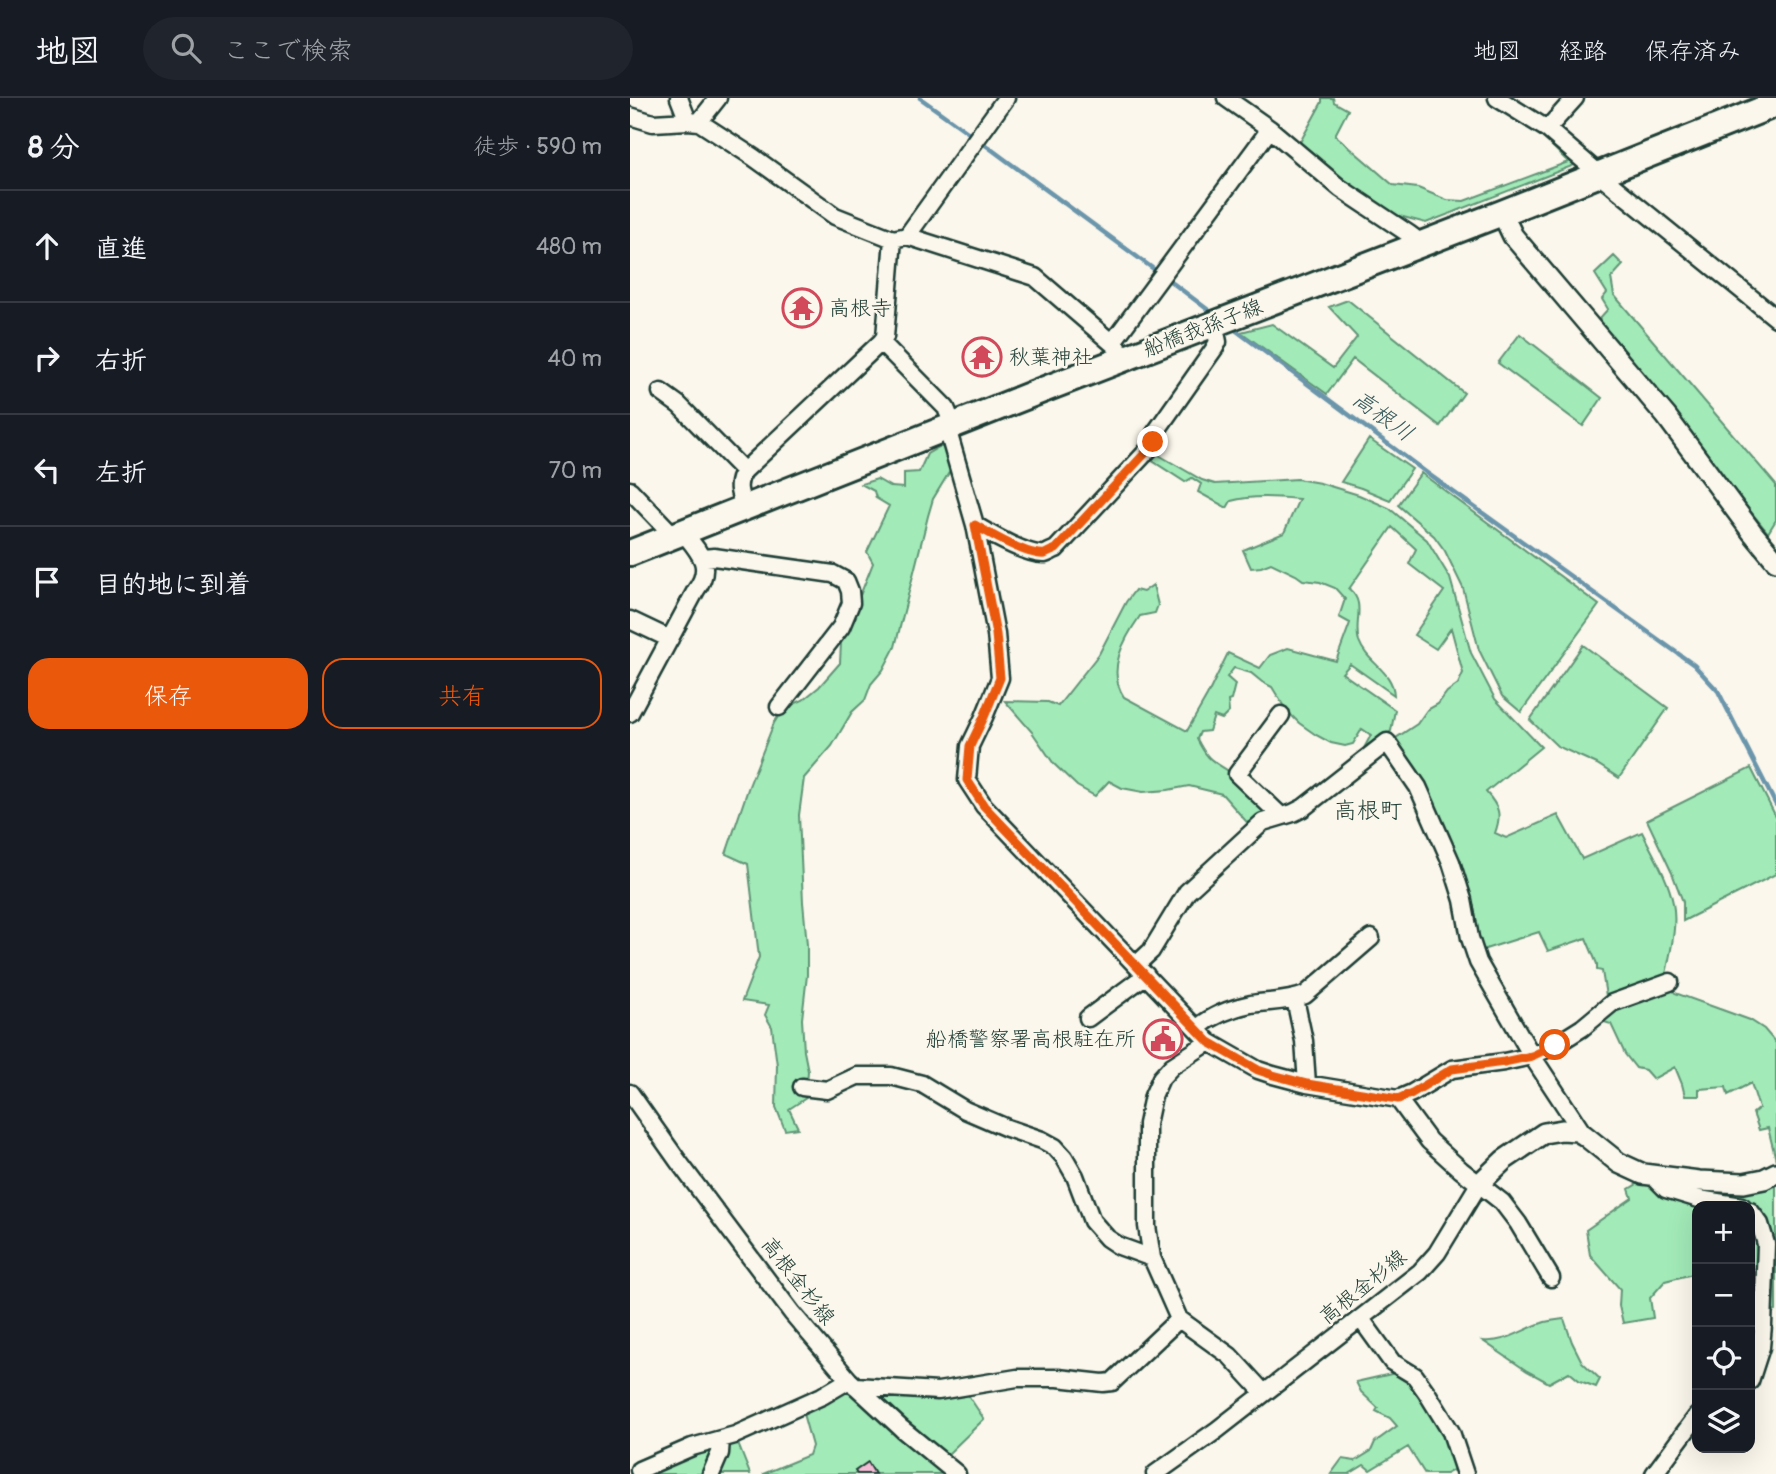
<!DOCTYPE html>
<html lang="ja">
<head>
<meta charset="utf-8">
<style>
  body { margin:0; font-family:Pangolin,"Klee One",sans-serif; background:#20242c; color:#f1f3f6 }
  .controls { position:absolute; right:21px; bottom:21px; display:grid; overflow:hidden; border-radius:14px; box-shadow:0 7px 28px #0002 }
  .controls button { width:63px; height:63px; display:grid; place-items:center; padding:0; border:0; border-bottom:2px solid #363941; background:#171b24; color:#f1f3f6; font:35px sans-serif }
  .stop { position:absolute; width:21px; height:21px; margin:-16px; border:5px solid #ea580c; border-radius:50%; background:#fff }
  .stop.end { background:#ea580c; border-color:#fff; box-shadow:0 2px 7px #0008 }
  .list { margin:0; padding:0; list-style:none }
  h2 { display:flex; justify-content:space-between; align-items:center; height:91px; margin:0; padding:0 28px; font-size:30px }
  h2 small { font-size:23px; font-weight:400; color:#9ea1a6 }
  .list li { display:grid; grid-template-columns:46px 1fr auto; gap:21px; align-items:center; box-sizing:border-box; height:112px; padding:0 28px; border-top:2px solid #363941 }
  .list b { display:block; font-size:26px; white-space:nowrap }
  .list em { font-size:23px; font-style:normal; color:#9ea1a6 }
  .actions { display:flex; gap:14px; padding:21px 28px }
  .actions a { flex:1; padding:16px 0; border:2px solid #ea580c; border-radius:21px; text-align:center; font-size:24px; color:#ea580c }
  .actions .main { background:#ea580c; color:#fff }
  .icon { flex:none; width:38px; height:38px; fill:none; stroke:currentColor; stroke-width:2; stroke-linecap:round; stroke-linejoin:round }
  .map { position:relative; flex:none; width:1146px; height:1376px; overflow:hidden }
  header { display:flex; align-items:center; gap:42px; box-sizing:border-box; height:98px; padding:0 35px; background:#171b24; border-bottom:2px solid #363941 }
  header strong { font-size:33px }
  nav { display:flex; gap:38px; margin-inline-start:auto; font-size:24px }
  .search { width:490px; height:63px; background:#20242c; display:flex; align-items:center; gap:18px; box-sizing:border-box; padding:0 24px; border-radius:38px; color:#9ea1a6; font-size:26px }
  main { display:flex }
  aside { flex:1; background:#171b24 }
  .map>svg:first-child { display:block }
  .green { fill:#a2eab8; stroke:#609476; stroke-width:2 }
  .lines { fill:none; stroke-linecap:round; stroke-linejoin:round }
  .stream { stroke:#6b95ab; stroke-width:4.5 }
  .building { fill:#f4bdd5; stroke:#1f3d34; stroke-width:2 }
  .minor-casing { stroke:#1f3d34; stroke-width:21 }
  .tertiary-casing { stroke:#1f3d34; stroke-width:24 }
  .primary-casing { stroke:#1f3d34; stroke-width:30 }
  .minor { stroke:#fbf7ec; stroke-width:16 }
  .tertiary { stroke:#fbf7ec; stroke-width:19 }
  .primary { stroke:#fbf7ec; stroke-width:24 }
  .route { stroke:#ea580c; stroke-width:9 }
  .labels { text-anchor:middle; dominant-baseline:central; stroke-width:5; stroke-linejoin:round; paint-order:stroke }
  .poi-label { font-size:21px; fill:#1f3d34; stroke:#fbf7ec; text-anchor:start }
  .street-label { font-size:21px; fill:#1f3d34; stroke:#fbf7ec }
  .water-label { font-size:23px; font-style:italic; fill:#385a5c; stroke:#fbf7ec }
  .neighbourhood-label { font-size:23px; fill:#1f3d34; stroke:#fbf7ec }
</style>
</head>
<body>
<header>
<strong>地図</strong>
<div class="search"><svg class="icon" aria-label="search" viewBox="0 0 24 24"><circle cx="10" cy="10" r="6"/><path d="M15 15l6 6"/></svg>ここで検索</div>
<nav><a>地図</a><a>経路</a><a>保存済み</a></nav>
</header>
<main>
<aside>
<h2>8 分<small>徒歩 · 590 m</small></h2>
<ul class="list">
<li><svg class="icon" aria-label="ahead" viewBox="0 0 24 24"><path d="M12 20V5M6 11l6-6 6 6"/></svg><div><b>直進</b></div><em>480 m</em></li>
<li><svg class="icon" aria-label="right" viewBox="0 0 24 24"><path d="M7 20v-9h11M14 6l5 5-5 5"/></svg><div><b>右折</b></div><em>40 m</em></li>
<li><svg class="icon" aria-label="left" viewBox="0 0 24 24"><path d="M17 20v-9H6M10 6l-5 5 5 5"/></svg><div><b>左折</b></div><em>70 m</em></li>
<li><svg class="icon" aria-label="arrive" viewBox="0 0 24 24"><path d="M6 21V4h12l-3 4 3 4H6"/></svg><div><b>目的地に到着</b></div></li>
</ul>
<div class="actions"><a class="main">保存</a><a>共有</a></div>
</aside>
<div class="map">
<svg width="1146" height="1376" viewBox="0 0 1146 1376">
  <rect width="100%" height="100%" fill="#fbf7ec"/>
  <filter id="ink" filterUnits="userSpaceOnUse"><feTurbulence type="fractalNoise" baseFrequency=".0143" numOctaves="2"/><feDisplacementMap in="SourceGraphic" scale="14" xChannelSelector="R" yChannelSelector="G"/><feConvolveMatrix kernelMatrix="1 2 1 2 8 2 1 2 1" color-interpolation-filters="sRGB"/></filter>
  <g filter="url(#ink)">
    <path class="green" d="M692,0h11l1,4 14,8 -13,25 58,50 25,3 29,12 17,1 104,-39 -33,-33 42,35 -151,59 -42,-11 -85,-68 23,-42z
      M984,158l9,9 -12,13 3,17 162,190v35l-8,13 -171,-212 11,-12 -6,-10 5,-6 -12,-19z
      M718,202l116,93 -24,33 -87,-67 -26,35 -86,-62 31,-8 61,44 24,-31 -28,-30z
      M890,236l82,64 -19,28 -85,-63z
      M739,341l43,30 -22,31 -29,-12 -20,-6z
      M309,349h5l9,19 -20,33 -5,17 -33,131 -12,23 -12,14 -6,16 -13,12 -20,34 -28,32 -5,37 4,87 4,43v30l-5,44 2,32 4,20 -2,27 -17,11 9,19 -13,2 -9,-23 1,-42 -5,-38 -7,-12 4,-10 -27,-4 17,-44 -11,-93 -22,-10 23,-68 25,-63 9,-14 20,-9 16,-13 21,-24 1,-20 32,-80 -6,-11 22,-46 -13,-8 -2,-7 -13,-7 16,-5 14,8 13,1v-15l15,-1 8,-18z
      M527,356l45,26 13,4 82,-5 23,4 39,12 30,13 38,32 9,15 14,23 21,75 24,46 46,48 -55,45c13,15 16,22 9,41l11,5 52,-23 24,44 60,-27c11,22 26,46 31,71 5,25 -4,53 -8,77l10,13 75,27 14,9 12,14v123l-3,3 3,-9 -8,-32 -9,2 -6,-17 6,-5 -8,-25 -23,12 -2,-8 -27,2v7h-14l-3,-12 -7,-17 -22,12 -8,-9 -9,-2 -11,-14 -14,-30 -7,-2 -2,-5 7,-8 -7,-10 4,-3 -4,-25 -5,-1v-6l-11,-26 -38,13 -9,-19 -60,19 -86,-211 24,-16 10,-14 11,-6 9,-12 11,-8 5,-11 -12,-45 -15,21 -22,-14 30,-44 -35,-27 7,-15 -24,-22 -43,62c18,14 4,34 10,52 8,22 34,30 35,54l-44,-31 -8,9 53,37 -4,21 -18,19 -9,-2 7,-13 -9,-6 -9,15 -8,2 -14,-3 -15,-8 -17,-12 -13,-13 -14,-23 -10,-5 -11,-9 -17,-5 -7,9 8,7 -4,16 -3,1 1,11 -7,7 -8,-3 -5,15 -9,1 -3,7c12,24 16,21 36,35 14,9 28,28 40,40l-21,14 -30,-34 -33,-8 -21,4 -25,2 -21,-4 -13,-7 -14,15 -18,-10 -23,-22 -22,-32 -27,-31 43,1 10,4 41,-52 27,-52 9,-12 8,2 10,-7 5,20 -3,8 -15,3c-16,23 -34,54 -16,81l63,34 20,-35 21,-43 32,15 10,-13 18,-7 48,13 14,-38 -11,-6 6,-18 -10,-11 -15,-6 -17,-2 -7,-5 -25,-12 -10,4 -10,1 -8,-18 41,-17 15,-34c-23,-2 -46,-4 -68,2l-4,7 -29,-16 3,-8 -9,-6 -7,4 -34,-22z
      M791,375l178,132 -78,107 -19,-16 -23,-46 -16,-62 -18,-37 -11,-15 -36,-31z
      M953,547l85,63 -49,70 -22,-14 -40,-18 -27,-26z
      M1121,670l25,49v57l-93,47v-19l-11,-29 -25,-53z
      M1014,1082l132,1v130l-5,1 -1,-44 -20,1v-63h-53v67l-32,8 -15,17 3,20 -30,5 -4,-17 1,-17 -30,-34 -4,-25 46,-32 -3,-9z
      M934,1221l8,23 10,20 18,17 -4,8 -16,-6 -11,-9 -20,11 -22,-12 -44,-30c23,2 38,-11 59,-18 7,-3 15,-3 22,-4z
      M757,1270l24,9 14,18 34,72 -13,7h-21l-17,-27 -38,23 -6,-5 -15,9h-18l11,-15 13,2 16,-10 4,-9 22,-16 -7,-8 -14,-7 2,-3 -17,-16 -5,-10 35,-8z
      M214,1292l9,1 93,83h-183l46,-19 3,-9 -10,-36z
      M236,1293l100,1 18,27 -39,38z
      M107,1343l13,33h-112l54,-24z"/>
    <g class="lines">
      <path class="stream" d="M290,0l53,38
        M350,43l179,132
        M536,180l49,37
        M600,228l197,147 267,192 24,26 58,114"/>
    </g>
    <path class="building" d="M238,1364l7,12h-18l-2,-3z"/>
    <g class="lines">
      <g class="minor-casing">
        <path id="minor" d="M49,0l9,23 11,1 19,-24
          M596,0l44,31 70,59 69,46 12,9
          M867,0l50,31 71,61 158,128
          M0,18l23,7 35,-2
          M69,24l54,35 82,59 58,23
          M917,31l28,-31
          M277,138l128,41 85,73
          M482,245l158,-214
          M31,294l18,13 65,66
          M323,327l-7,-17 -65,-66 4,-5 8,-98 14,-3 99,-138
          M317,330l28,97 21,109 4,44 -16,39 -14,29 -3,34 17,26 225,236 49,28 15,5 34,9 91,15 31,42 32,29 41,32 16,21 33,55
          M0,392l44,46
          M115,410c-6,-14 -10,-24 -1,-37l137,-129
          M345,427c15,9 53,31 70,29 3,-1 8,-4 11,-5l94,-101 5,-15 59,-84 4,-7 -4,-19
          M73,460l11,-1 119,17 13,7 4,10 1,12 -10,24 -62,80
          M0,522l40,19
          M0,615l66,-123c18,-24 3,-38 -13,-58
          M651,617l-44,59 44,42
          M506,867l15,-14 36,-59 76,-70 30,-9 10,-5 84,-66 31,45 33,75 12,38 7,38 8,24 54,94 52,79
          M665,901l9,42 3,43
          M458,920l58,-43
          M567,930c16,-13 34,-20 54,-24 19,-3 37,-2 54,-9l66,-57
          M579,944l-37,24 -11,12 -8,18 -6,28v102l5,32 27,61 51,37 34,37
          M172,989l25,3 30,-14h34l31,8 43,26 42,18 35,12 13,7 9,10 11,19 17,45 15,17 12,8 33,12
          M0,995l48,68 114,152 57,67 53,49 55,45
          M768,1001l14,-6 40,-24 52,-7 28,-6 23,-11 27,-17 30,-25 58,-21
          M1023,1078l13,13 33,10 43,7
          M1120,1113l10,13 6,20 -3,81 -2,22 -11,34
          M731,1221l31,43 23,14 12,17 24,39 14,42
          M225,1288l83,5 79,-13h41l45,5 9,-1 67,-63
          M9,1372l53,-23 43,-12 87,-39 27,-16
          M81,1376l9,-21 1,-14
          M525,1376l62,-44 203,-158 17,-19 42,-69
          M1024,1376l43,-58"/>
      </g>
      <g class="tertiary-casing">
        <path id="tertiary" d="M872,115l11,23 153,180 86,116 24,29
          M849,1086l25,-24 40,-27 18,-3 15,1 7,4 35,28 24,11 56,7 45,2 20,-4 12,-6"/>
      </g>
      <g class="primary-casing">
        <path id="primary" d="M0,455l410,-162 462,-178 274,-109"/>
      </g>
      <use href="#minor" class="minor"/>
      <use href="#tertiary" class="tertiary"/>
      <use href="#primary" class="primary"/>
    </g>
  </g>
  <g class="lines" filter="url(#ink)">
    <path class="route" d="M523,344l-3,6 -94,101c-3,1 -9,4 -11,5 -17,2 -55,-20 -70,-29l21,109 4,44 -16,39 -14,29 -3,34 17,26 225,236 49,28 15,5 34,9 91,15 14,-6 40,-24 52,-7 28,-6 23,-11"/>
  </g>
  <defs>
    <g id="temple-ring" transform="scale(2.0125)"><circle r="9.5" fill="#fbf7ec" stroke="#d1495b" stroke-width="1.5"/><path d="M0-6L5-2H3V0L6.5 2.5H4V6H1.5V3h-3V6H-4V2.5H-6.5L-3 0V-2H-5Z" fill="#d1495b"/></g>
    <g id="civic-ring" transform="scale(2.0125)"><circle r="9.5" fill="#fbf7ec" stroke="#d1495b" stroke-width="1.5"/><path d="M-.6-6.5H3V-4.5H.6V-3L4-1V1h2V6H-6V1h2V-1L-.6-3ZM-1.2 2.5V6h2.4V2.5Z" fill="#d1495b"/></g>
  </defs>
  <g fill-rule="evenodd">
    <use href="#temple-ring" x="172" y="210"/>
    <use href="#temple-ring" x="352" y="259"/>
    <use href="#civic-ring" x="533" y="941"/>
  </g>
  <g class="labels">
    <g class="poi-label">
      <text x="199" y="210">高根寺</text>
      <text x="379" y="259">秋葉神社</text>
      <text x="506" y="941" text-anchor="end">船橋警察署高根駐在所</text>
    </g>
    <g class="street-label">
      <text transform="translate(573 230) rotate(-21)">船橋我孫子線</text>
      <text transform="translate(168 1183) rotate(52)">高根金杉線</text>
      <text transform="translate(733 1189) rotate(-39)">高根金杉線</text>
    </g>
    <g class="water-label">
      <text transform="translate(753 318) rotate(36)">高根川</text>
    </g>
    <g class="neighbourhood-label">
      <text x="738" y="712">高根町</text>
    </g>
  </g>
</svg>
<div class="controls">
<button>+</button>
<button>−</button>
<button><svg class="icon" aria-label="locate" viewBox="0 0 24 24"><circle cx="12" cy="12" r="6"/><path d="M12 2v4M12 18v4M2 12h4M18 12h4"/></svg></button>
<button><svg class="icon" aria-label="layers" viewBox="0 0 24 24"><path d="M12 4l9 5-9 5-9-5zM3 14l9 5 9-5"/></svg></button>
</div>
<div class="stop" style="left:925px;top:947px"></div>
<div class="stop end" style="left:523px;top:344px"></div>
</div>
</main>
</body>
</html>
